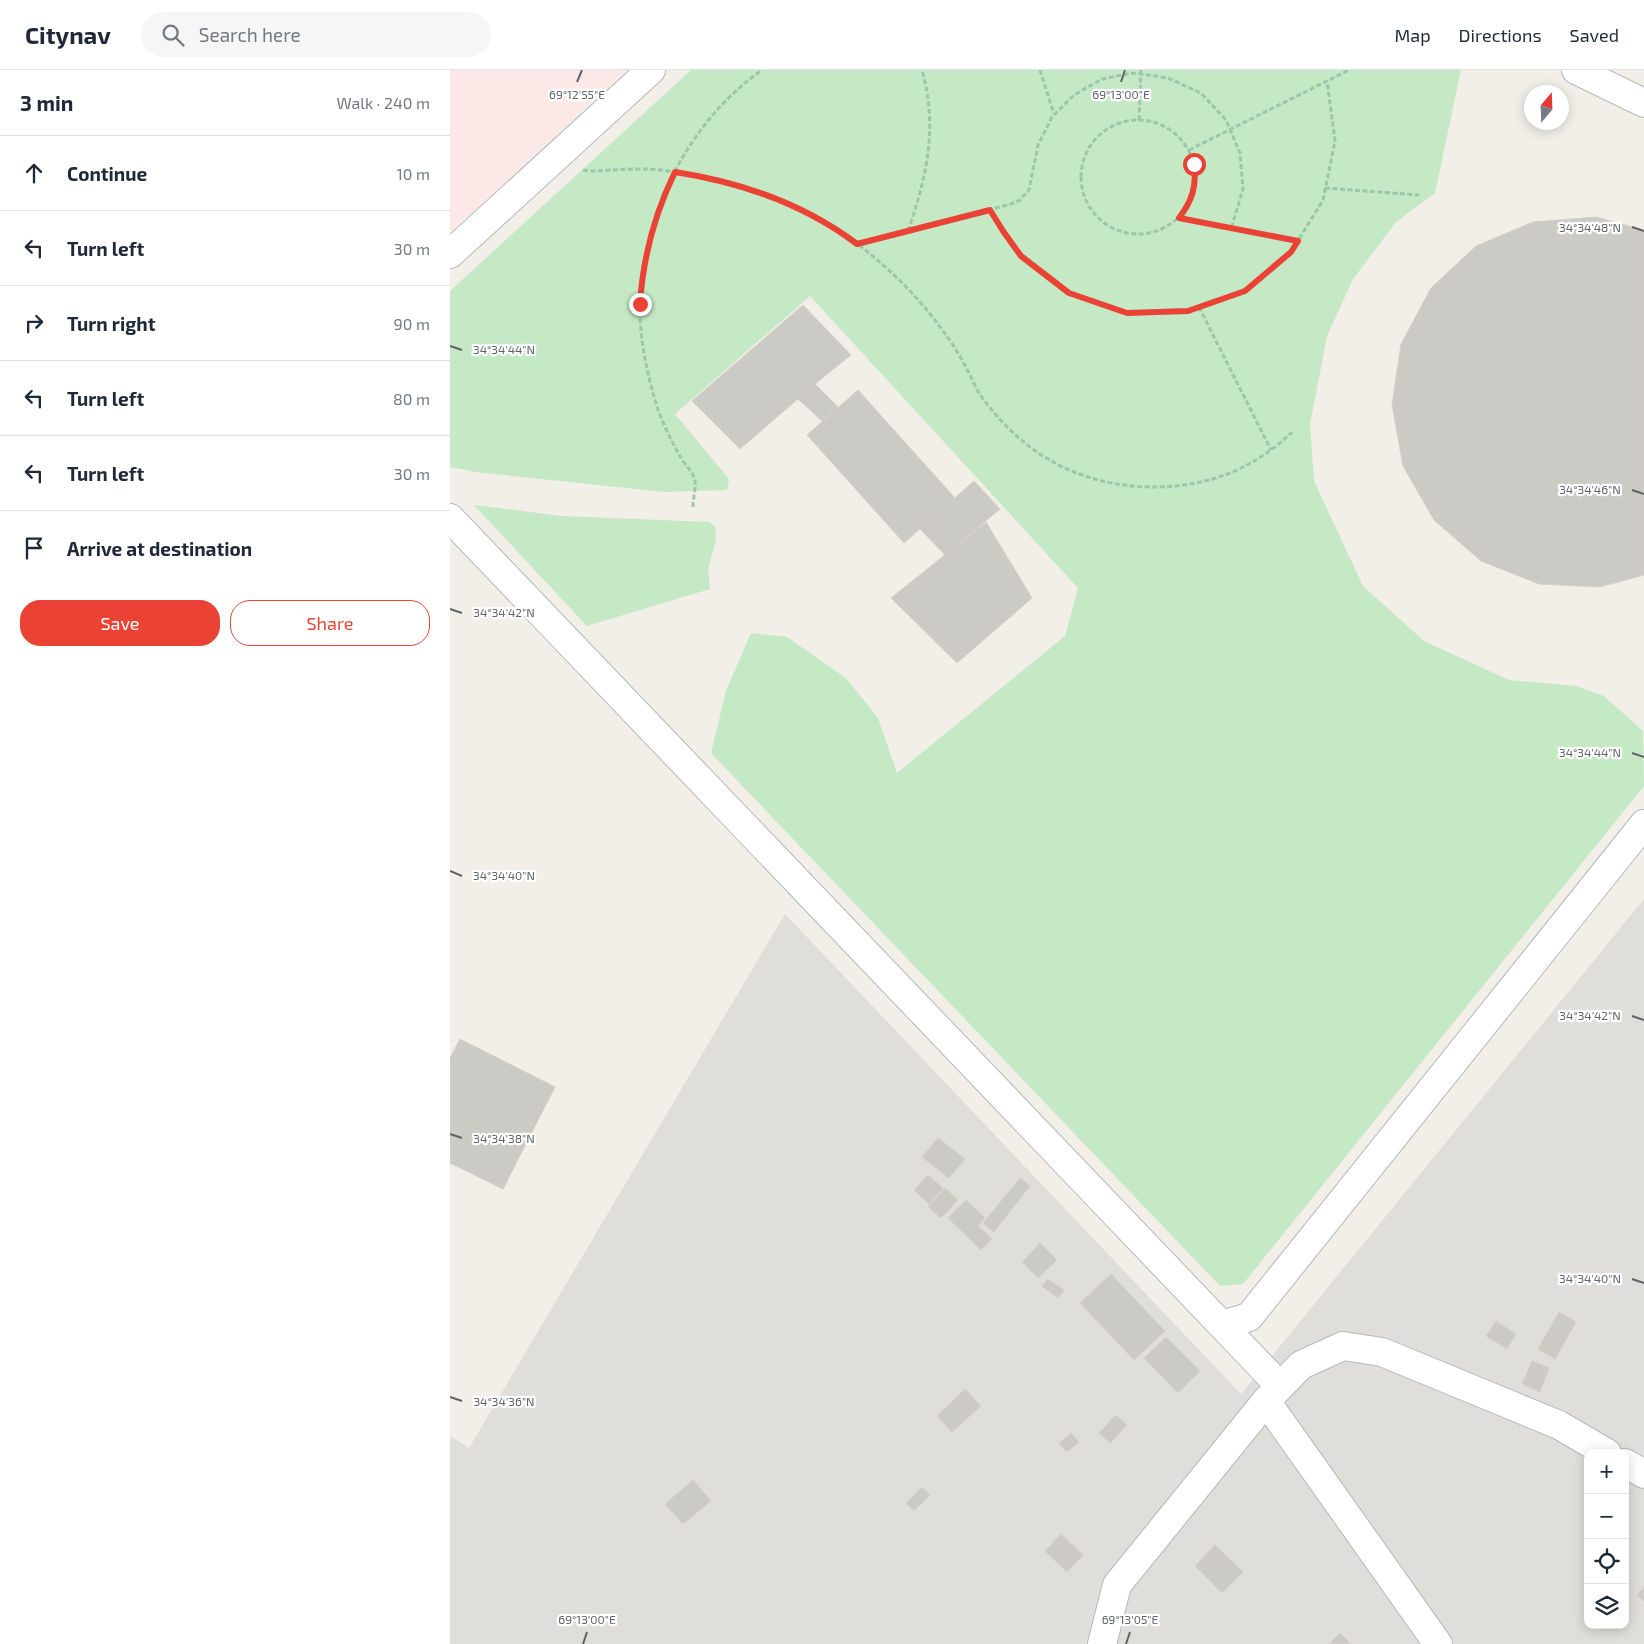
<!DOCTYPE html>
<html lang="en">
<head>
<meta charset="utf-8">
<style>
  body { margin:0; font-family:"Exo 2",sans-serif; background:#f6f6f7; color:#1f2937 }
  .controls { position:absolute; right:15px; bottom:15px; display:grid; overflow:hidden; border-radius:10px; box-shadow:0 2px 12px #0003 }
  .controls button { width:45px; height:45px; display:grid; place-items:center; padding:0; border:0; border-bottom:1px solid #e0e1e3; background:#fff; color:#1f2937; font:25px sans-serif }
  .compass { position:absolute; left:1074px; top:15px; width:45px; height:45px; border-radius:50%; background:#fff; box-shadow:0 2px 12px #0003; rotate:19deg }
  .stop { position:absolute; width:15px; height:15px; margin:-11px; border:4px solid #ea4335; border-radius:50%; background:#fff }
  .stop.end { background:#ea4335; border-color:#fff; box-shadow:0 1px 5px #0008 }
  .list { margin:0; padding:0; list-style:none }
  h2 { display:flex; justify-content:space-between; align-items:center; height:65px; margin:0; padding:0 20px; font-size:21px }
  h2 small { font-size:16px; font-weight:400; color:#747a83 }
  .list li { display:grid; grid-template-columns:32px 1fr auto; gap:15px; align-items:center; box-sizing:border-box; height:75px; padding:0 20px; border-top:1px solid #e0e1e3 }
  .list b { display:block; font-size:19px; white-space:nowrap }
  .list em { font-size:16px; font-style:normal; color:#747a83 }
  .actions { display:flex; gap:10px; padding:15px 20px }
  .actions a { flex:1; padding:11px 0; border:1px solid #ea4335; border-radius:20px; text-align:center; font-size:18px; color:#ea4335 }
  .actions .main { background:#ea4335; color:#fff }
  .icon { flex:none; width:28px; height:28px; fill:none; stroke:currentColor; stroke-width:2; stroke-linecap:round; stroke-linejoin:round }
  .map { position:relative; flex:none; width:1194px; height:1574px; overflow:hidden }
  header { display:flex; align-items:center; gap:30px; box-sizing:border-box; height:70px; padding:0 25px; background:#fff; border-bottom:1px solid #e0e1e3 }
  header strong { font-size:24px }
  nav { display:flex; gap:28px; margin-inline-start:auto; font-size:18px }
  .search { width:350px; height:45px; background:#f6f6f7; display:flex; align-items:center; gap:12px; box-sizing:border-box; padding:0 18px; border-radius:28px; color:#747a83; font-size:19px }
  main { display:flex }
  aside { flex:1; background:#fff }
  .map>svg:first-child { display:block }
  .industrial { fill:#e0deda; fill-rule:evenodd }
  .medical { fill:#fce8e6 }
  .green { fill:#c5e8c5 }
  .building { fill:#cccac5; stroke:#d6d1c6 }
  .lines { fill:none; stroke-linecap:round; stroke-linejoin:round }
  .minor-casing { stroke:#b5b8bc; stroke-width:30 }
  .path { stroke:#9cc7a9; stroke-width:3; stroke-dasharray:5 2.5; stroke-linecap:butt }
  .minor { stroke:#fff; stroke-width:28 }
  .route { stroke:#ea4335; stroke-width:6 }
  .ticks { fill:none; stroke:#5f6368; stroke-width:2 }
  .ticks-label { font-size:12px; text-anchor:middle; fill:#5f6368; stroke:#fff; stroke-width:4.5; stroke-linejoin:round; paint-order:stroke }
</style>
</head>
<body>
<header>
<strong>Citynav</strong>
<div class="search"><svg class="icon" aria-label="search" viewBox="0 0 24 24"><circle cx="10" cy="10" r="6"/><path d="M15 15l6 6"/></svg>Search here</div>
<nav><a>Map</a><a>Directions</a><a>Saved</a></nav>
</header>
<main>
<aside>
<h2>3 min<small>Walk · 240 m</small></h2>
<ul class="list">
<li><svg class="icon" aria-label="ahead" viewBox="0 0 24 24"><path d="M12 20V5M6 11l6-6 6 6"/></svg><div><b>Continue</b></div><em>10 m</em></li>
<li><svg class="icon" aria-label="left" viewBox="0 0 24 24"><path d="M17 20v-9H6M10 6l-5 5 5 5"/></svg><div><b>Turn left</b></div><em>30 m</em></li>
<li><svg class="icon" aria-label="right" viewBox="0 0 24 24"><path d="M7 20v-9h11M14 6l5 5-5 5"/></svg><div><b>Turn right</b></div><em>90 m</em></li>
<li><svg class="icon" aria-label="left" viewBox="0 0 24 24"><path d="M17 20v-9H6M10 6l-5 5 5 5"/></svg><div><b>Turn left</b></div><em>80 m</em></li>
<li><svg class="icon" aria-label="left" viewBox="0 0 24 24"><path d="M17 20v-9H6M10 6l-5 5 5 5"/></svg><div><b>Turn left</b></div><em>30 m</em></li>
<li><svg class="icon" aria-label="arrive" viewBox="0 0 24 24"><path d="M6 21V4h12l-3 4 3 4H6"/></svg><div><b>Arrive at destination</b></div></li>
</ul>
<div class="actions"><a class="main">Save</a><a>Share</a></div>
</aside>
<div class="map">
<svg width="1194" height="1574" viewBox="0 0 1194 1574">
  <rect width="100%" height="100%" fill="#f1efe8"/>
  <path class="industrial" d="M1194,829v745h-1194v-208l19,12 316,-534 456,480zM1138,1383h37v172h-37z"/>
  <path class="medical" d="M0,0h175l-172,160 -3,-2z"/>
  <path class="green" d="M241,0h770l-26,123 -39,29 -43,57 -26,57 -17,88 4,57 49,105 61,55 85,39 67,6 28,10 39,35 1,55 -401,498 -23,2 -509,-533 15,-62 25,-58 36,4 59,41 32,40 19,55 168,-137 13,-48 -268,-292 -135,118 54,65 -2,11 -63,2 -188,-20 -26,-5v-176z
    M24,435l88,11 147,6 6,4 1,14 -8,29 2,20 -123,37z"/>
  <path class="building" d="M1146,147l48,13v345l-44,12 -61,-3 -58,-23 -47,-41 -31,-54 -11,-61 9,-61 30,-56 45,-42 57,-24z
    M353,235l48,50 -36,29 -75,65 -48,-48z
    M365,314l23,23 -16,14 -24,-22z
    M408,320l97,108 -51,45 -97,-108z
    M524,411l26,28 -55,46 -25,-26z
    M536,452l46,76 -75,65 -66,-65z
    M10,969l95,48 -52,102 -53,-26v-105z
    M488,1068l27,21 -16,19 -27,-21z
    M478,1105l15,13 -14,16 -15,-14z
    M570,1108l10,8 -36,46 -11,-9z
    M495,1118l13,12 -17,18 -13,-11z
    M516,1130l19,18 -7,8 14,13 -11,11 -33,-32z
    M590,1173l17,17 -19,18 -16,-16z
    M661,1204l54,57 -31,29 -54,-57z
    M598,1209l16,11 -6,8 -16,-12z
    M1109,1242l17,10 -21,37 -17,-10z
    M1046,1251l20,13 -9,15 -21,-13z
    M716,1267l34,34 -22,22 -34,-35z
    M1082,1291l17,7 -9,24 -18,-8z
    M515,1319l16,17 -29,26 -15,-16z
    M666,1345l11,10 -17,18 -11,-10z
    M621,1363l8,9 -12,10 -8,-9z
    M243,1410l18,21 -28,23 -18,-20z
    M472,1417l8,8 -16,16 -8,-8z
    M611,1464l22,21 -16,17 -22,-21z
    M765,1475l28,27 -21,21 -27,-27z
    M1194,1517v15l-7,-7z
    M890,1563l11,11h-22z"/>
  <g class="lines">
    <g class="minor-casing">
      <path id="minor" d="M1126,0l68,33
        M0,184l201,-184
        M0,448l830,868
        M772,1255l27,-8 395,-493
        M816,1331l172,243
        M1175,1393l19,11
        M652,1574l15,-59 149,-184 35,-36 42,-19 39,6 177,73 48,28"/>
    </g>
    <path class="path" d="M590,0l14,44
      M631 107a57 57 0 1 1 114 0a57 57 0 1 1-114 0Z
      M689,50l2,-50
      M739,80l160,-80
      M133,100c10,2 20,0 30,0 18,-1 37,-2 55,1 55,7 112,25 160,53 40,24 85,65 112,103 11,14 21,30 29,46 4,8 7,16 12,23 42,58 97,89 168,91 39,1 81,-9 113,-31 11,-7 21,-15 30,-24
      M875,118l94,7
      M540,140l13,21 18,25 48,37 58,20 61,-2 57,-20 46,-39 32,-52 12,-59 -8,-60
      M729,148l119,23
      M458,161c19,-55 30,-104 14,-161
      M407,174l154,-40 9,-4 9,-10 9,-45 14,-28 22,-22 28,-16 30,-6 9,1 27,4 33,15 25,27 14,33 3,36 -12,40
      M749,237l72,143
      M243,437c0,-9 3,-18 2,-26 -1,-8 -10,-16 -14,-23 -9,-16 -18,-34 -24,-51 -10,-33 -18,-70 -17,-104 3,-90 48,-181 122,-233"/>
    <use href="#minor" class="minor"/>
  </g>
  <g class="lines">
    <path class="route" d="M190,234c3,-47 14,-89 35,-132 65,10 129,32 182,72l133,-34 13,21 18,25 48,37 58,20 61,-2 57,-20 46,-39 7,-11 -119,-23c13,-17 18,-32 15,-54"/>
  </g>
  <path class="ticks" d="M127,12l5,-12M671,12l4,-12M1182,157l12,4M0,276l12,4M1182,420l12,4M0,539l12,4M1182,683l12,4M0,801l12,5M1182,946l12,4M0,1064l12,4M1182,1209l12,4M0,1327l12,4M133,1574l4,-12M676,1574l4,-12"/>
  <g class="ticks-label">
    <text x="127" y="29">69°12'55"E</text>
    <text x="671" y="29">69°13'00"E</text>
    <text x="1140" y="162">34°34'48"N</text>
    <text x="54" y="284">34°34'44"N</text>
    <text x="1140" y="424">34°34'46"N</text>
    <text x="54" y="547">34°34'42"N</text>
    <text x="1140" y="687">34°34'44"N</text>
    <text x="54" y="810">34°34'40"N</text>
    <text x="1140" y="950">34°34'42"N</text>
    <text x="54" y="1073">34°34'38"N</text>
    <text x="1140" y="1213">34°34'40"N</text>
    <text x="54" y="1336">34°34'36"N</text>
    <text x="137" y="1554">69°13'00"E</text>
    <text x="680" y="1554">69°13'05"E</text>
  </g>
</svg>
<div class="controls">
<button>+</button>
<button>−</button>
<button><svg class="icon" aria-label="locate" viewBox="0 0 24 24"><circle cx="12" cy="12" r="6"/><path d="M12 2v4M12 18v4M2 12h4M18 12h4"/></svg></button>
<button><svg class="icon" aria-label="layers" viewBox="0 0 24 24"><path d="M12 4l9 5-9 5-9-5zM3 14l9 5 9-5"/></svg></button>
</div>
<svg class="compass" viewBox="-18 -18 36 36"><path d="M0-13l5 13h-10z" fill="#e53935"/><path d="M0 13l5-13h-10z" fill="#747a83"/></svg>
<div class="stop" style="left:744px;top:94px"></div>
<div class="stop end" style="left:190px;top:234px"></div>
</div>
</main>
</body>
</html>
